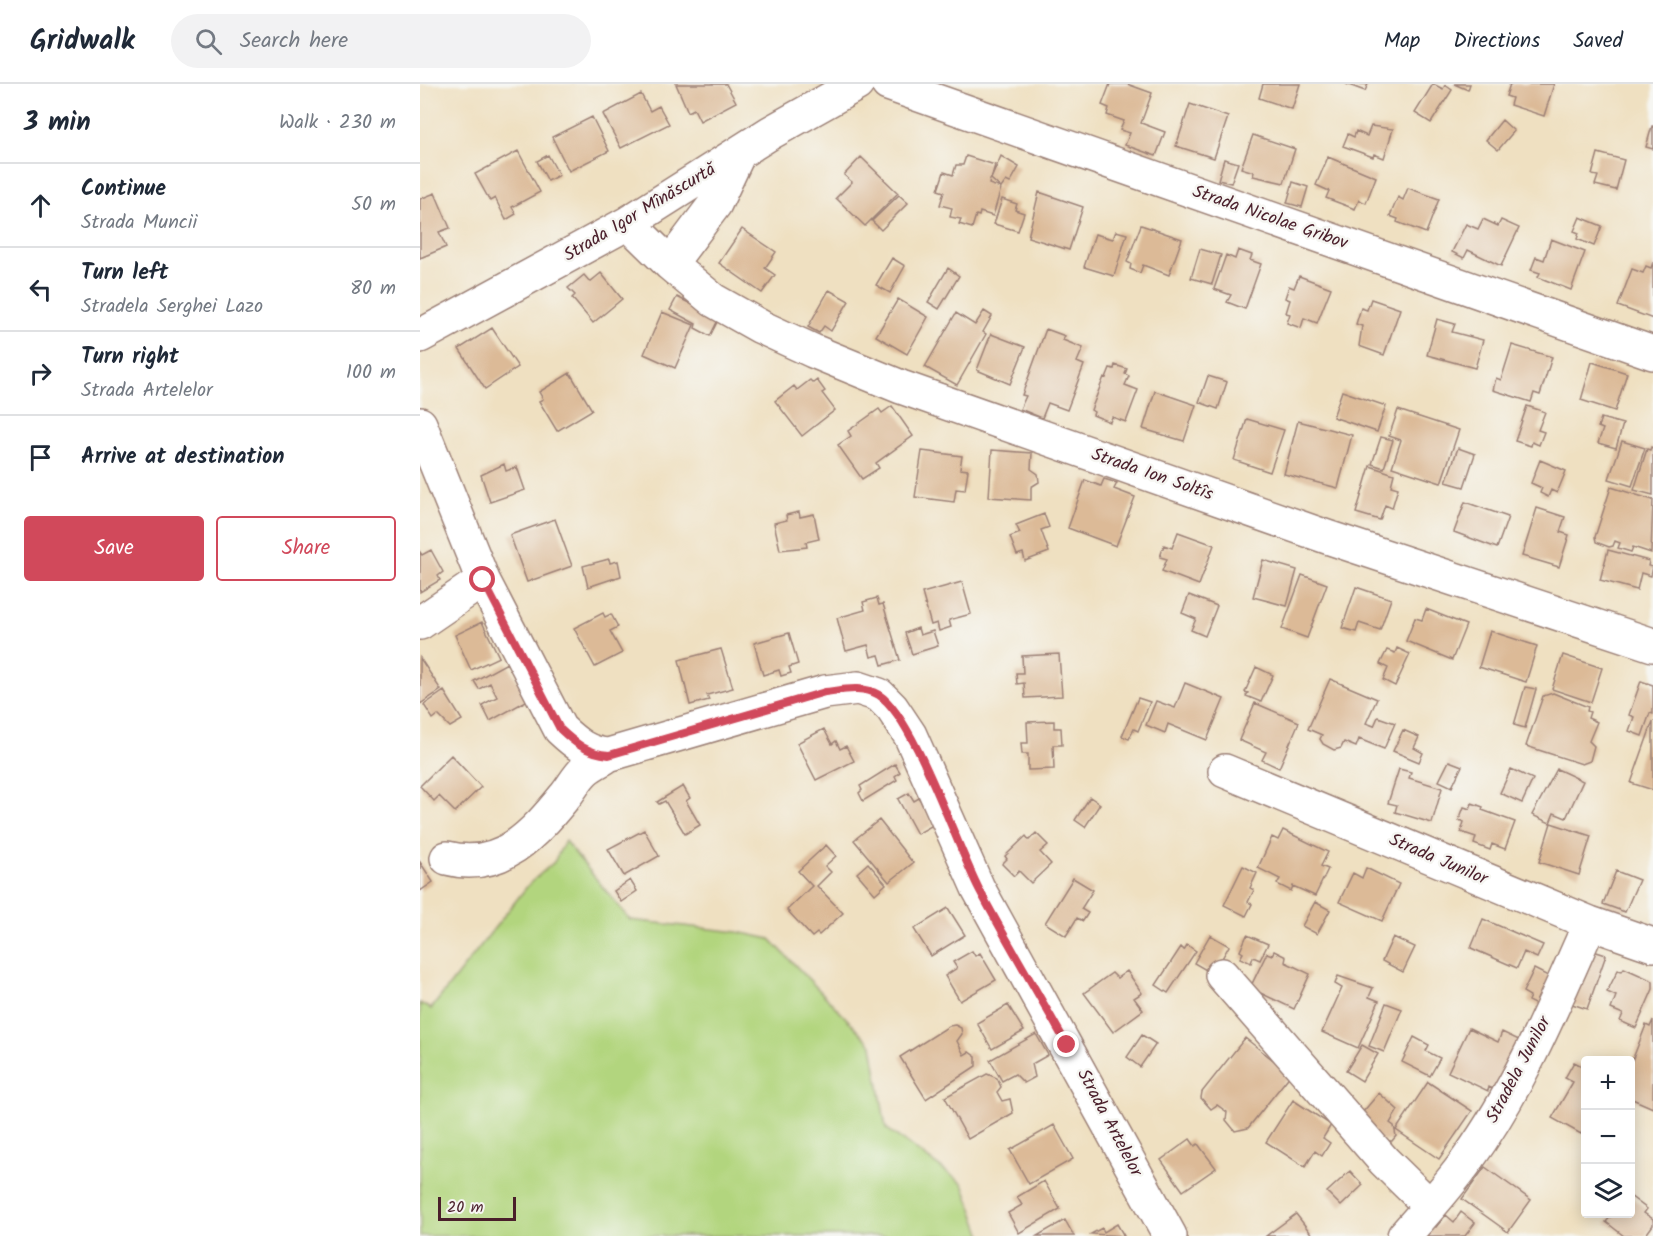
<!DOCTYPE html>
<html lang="en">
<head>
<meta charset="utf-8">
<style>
  body { margin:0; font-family:Kalam,sans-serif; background:#f2f2f3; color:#1f2937 }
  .controls { position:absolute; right:18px; bottom:18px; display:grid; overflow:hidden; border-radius:6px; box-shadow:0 3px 15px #0003 }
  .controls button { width:54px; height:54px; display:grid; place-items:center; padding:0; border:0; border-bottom:2px solid #e0e1e3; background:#fff; color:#1f2937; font:30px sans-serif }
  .scale { position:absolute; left:18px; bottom:15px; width:78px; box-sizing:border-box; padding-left:6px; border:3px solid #4a1f2b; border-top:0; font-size:16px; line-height:21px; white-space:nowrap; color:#4a1f2b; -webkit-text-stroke:4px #f6f6f2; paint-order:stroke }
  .stop { position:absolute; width:18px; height:18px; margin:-14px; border:4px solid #d1495b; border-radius:50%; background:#fff }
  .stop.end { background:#d1495b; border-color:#fff; box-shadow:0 2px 6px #0008 }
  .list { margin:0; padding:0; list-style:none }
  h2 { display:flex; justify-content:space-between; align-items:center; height:78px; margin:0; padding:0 24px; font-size:26px }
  h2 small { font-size:20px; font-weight:400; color:#747a83 }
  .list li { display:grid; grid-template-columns:39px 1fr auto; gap:18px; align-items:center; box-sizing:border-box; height:84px; padding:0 24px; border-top:2px solid #e0e1e3 }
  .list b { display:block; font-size:22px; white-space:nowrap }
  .list p { margin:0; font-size:20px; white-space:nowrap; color:#747a83 }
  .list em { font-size:20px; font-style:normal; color:#747a83 }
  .actions { display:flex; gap:12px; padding:18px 24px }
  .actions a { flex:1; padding:14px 0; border:2px solid #d1495b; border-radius:6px; text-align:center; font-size:21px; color:#d1495b }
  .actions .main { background:#d1495b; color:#fff }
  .icon { flex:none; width:33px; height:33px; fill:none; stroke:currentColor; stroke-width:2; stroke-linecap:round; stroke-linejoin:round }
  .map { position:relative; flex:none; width:1233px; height:1152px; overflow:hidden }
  header { display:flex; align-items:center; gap:36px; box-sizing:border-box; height:84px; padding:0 30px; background:#fff; border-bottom:2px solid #e0e1e3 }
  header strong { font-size:28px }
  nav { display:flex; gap:33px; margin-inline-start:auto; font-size:21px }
  .search { width:420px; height:54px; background:#f2f2f3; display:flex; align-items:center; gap:15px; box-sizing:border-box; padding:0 21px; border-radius:33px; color:#747a83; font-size:22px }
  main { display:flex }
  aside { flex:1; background:#fff }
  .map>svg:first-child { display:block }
  .green { fill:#b2d57e; stroke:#7e7a54; stroke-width:1.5 }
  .building { fill:#dcba97 }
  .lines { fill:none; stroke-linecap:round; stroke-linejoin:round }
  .minor-casing { stroke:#9c8076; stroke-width:36 }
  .minor { stroke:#fff; stroke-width:33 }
  .route { stroke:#d1495b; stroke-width:8 }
  .labels { text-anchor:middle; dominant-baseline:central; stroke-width:5; stroke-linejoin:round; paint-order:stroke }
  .street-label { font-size:18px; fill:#4a1f2b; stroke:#f6f6f2 }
</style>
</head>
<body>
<header>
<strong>Gridwalk</strong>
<div class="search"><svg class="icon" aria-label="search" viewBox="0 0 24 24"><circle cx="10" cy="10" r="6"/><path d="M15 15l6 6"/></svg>Search here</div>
<nav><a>Map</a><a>Directions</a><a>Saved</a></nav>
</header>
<main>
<aside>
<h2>3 min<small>Walk · 230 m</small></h2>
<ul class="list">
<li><svg class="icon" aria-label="ahead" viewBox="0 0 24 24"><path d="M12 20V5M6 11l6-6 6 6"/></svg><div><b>Continue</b><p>Strada Muncii</p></div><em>50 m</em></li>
<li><svg class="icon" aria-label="left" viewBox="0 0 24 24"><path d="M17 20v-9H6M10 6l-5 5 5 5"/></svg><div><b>Turn left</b><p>Stradela Serghei Lazo</p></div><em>80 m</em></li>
<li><svg class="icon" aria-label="right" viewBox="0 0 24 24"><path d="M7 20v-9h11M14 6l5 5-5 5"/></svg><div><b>Turn right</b><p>Strada Artelelor</p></div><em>100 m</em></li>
<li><svg class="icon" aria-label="arrive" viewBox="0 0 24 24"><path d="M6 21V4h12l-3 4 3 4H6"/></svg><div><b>Arrive at destination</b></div></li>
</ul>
<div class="actions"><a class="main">Save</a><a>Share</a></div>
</aside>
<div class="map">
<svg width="1233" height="1152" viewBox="0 0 1233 1152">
  <rect width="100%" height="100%" fill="#f6f6f2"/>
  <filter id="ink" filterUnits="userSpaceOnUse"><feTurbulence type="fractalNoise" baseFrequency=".0167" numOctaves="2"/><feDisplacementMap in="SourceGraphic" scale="12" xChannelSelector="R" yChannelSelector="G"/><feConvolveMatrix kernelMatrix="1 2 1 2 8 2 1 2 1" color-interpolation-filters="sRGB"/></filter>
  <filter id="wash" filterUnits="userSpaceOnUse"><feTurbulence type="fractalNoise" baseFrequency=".008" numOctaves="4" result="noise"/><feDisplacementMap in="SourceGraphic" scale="24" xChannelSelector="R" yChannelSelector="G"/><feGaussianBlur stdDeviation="1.35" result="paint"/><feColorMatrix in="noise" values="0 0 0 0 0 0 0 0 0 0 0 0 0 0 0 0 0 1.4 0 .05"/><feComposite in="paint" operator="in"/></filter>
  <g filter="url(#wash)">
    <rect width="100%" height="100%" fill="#efe0c1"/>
    <path class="green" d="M145,757l65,79 108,12 32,7 102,106 14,83 77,56 19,52h-411l-5,-3 -4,3h-142v-233l11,6 98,-125 25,-22z"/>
    <g id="blocks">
      <path class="building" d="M256,0h50l10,18 -36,19 -6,-12 -6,3z
        M690,0h17l25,9 -11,30 24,9 -9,24 -31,-11 5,-12 -10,-3 4,-9 -17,-6 2,-7 -7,-3z
        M843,0h37l-8,25 -33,-11z
        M926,0h22l-3,7z
        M1013,0l10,5 2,-4 7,5 -21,33 -16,-10z
        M1034,0h16l-2,6z
        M1090,0h44l-10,32 -34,-11 2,-7 -6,-2z
        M221,10l9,17 9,-5 10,18 -48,24 -18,-34z
        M770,20l38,13 -14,41 -38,-12z
        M172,33l17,34 -40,20 -17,-34z
        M1082,36l12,11 -16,19 -12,-10z
        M951,42l22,3 -9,29 -10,-4 -1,3 -30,-11 5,-12 6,3 2,-6 11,5z
        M1232,42h1v23l-7,-2z
        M833,51l42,14 -11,34 -31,-7 1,-4 -13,-4z
        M98,67l22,41 -28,15 4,7 -10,6 -11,-22 -5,3 -15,-27z
        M1178,69l26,7 -8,30 -21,-5 3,-9 -6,-1z
        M128,71l11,20 -11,6 -11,-20z
        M546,72l29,9 -4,14h-1l-1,5 12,4 -10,-9 10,-23 18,11 -9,16 -4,-2 -5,7 -8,28 -13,-4 -1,4 -3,-1 -4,13 -13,-4 2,-5 -11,-2 2,-9 -12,-3 4,-13 -6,-2 6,-18 9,3 3,-10h7z
        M441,73l37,36 -33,33 -29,-28 16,-16 -8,-7z
        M908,73l48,20 -10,26 -7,-3 -4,9 -29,-11 3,-7 -13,-6z
        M804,75l14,4 -7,20 -13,-3z
        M873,98l15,5 -6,20 -15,-4z
        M988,104l31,11 -13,34 -29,-11 1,-3 -8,-3 8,-19 5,3z
        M619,108l44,15 -14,43 -41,-13z
        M15,109l15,35 -11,4 7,15 -26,11v-59z
        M479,111l9,8 -27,27 -9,-9z
        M582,115l15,5 -2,6 9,3 -6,18 -24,-7z
        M1160,133l22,9 -8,20 -17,-7 2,-6 -5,-2z
        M1063,135l15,7 3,-6 18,8 -18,38 -33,-16 -4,8 -12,-6 14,-28 12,5z
        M721,141l41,14 -13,36 -26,-10 -3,8 -10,-4 1,-5 -4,-2z
        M322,145l34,23 -11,16 10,7 -13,18 -43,-30z
        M696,147l11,3 -13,42 -30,-9 11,-33 18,5z
        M1131,155l34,13 -14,38 -33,-13 2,-4 -9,-3 5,-13 8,3z
        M780,165l21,6 -9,29 -21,-6z
        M818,166l14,5 -2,5 11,4 -16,45 -18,-7 4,-7 -17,-6 12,-34 9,4z
        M472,174l13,8 -15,27 -14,-8z
        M1233,178v57l-35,-13 14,-37 11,4 3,-7 5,2z
        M528,184l11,8 -20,33 -11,-7z
        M181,189l21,26 -29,24 -21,-25 3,-3 -7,-7 16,-13 6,7z
        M879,192l32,12 -14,35 -13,-5 -3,10 -14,-5 3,-9 -4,-1 4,-13 -5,-2 4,-12 5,2z
        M409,206l20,11 -18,30 -7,-5 -5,7 -11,-6z
        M257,213l42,21 -9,18 -15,-8 1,-4 -26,-14z
        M478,215l30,18 -21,37 -31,-18z
        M951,215l29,10 -16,46 -25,-9 3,-20 -6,-2 5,-16 6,2z
        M564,227l8,5 -9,16 3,2 -29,51 -32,-18 31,-54 19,12z
        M242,228l32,13 -19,43 -31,-14z
        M1017,235l18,5 -3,8 31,8 -8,28 -48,-13z
        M72,244l26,39 -33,22 -26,-40z
        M626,245l19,7 -2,4 20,8 -6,14 7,3 -17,45 -19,-7 -6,15 -22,-9 6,-13 -4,-1z
        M571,250l34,13 -15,37 -33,-14z
        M1092,261l40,12 -12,38 -6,-2 -3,9 -38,-12 3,-12 5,2z
        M1172,278l35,11 -12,38 -34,-11z
        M695,281l12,4 -2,5 4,2 -4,9 13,5 -12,32 -14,-5 -2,5 -17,-7 1,-3 -3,-2 13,-33 2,1 4,-10 4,1z
        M150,289l22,37 -35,21 -18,-30 4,-2 -4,-7z
        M788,292l19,6 -9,27 -19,-7z
        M390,296l3,3 4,-3 8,11 -3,2 13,17 -33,26 -27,-35 19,-15 3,4z
        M735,307l41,14 -12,36 -41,-12z
        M922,307l44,15 -9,26 -44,-15z
        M472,322l21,30 -37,27 3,5 -17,11 -24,-34 13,-9 -3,-5 31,-22 3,4z
        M1107,322l18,6 -7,18 6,2 -5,13 -7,-3 -1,4 -16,-5z
        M978,326l61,20 -18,53 -49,-16 9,-27 -12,-4z
        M1181,334l22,6 -7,24 -18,-5 5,-14 -5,-2z
        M827,335l37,11 -14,42 -36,-12z
        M878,337l54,14 -14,53 -54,-14z
        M961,353l12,3 -9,28 -12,-4z
        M1202,357l23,7 -13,38 -23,-7z
        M1231,363l2,1v47l-19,-5 13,-41 3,1z
        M1038,364l17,6 -11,33 -18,-5z
        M572,366l40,3 -1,16 7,5 1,8 -8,5v13l-42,-3z
        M502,367l40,5 -2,13 8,1 -3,20 -9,-1 -2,13 -39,-5z
        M1120,376l26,11 -9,22 -6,-3 -3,7 -8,-4 2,-5 -11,-5z
        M84,380l2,7 11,-4 8,23 -35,12 -9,-27z
        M950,382l24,8 -3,12 7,2 -6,20 -7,-3 -5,15 -24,-7z
        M684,395l13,4 -3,6 21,8 -19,49 -48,-18 17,-48 16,6z
        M1191,403l42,13 -2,53 -18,-6 -2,5 -13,-4 2,-5 -5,-2 -2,5 -4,1 -13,-5 -1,-5z
        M1045,418l43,15 -11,31 -43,-16z
        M1117,424l28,9 -5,15 9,3 -10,32 -37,-11z
        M379,428l1,5 14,-3 5,25 -13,3 1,5 -27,3 -6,-27 13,-3 -1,-5z
        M624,430l5,13 -8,3 8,22 -24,9 -2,-8 -6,2 -7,-18 10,-4 -4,-8z
        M135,435l17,47 -45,16 -17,-47z
        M758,448l36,13 -15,40 -37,-14 5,-12 -7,-2 4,-12 8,3z
        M11,466l12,22 -5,4 2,4 -20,12v-40l2,3z
        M1188,466l41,11 -1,5 5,1 -2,9 -10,-3 -4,17 -37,-10z
        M189,475l1,4 8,-2 3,15 -33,11 -5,-21z
        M843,476l34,10 -10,36 -34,-9z
        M882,491l25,9 -20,54 -25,-9z
        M542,498l9,32 -22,6 2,7 -12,4 -2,-8 -6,2 -9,-32z
        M936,503l35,12 -11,31 -21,-7 -3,9 -14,-4z
        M769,511l28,11 -12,30 -14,-6 5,-11 -14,-6z
        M457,514l2,7 4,-1 17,56 -18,5 -3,-10 -8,2 -3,-12 -22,6 -9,-33 28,-8 -2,-8z
        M1006,525l40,16 -14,35 -46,-19 9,-23 7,2z
        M183,529l2,4 6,-3 7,13 -8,4 12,22 -27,14 -21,-39z
        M62,538l17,35 -28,13 -16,-35z
        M498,544l2,7 13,-4 5,15 -26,8 -7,-21z
        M1070,547l47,15 -11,36 -47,-15z
        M369,549l9,31 -9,3 2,6 -10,3 -2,-6 -16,5 -9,-32z
        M977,564l13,6 -15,32 -12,-6 5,-12 -8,-4 7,-14 8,3z
        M301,565l12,39 -26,7 2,5 -19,5 -11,-45z
        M639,570l3,42 -37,2 -1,-15 -7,1 -1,-11h7l-1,-17z
        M1143,571l39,13 -11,34 -39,-13z
        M0,574l21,32 -21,14z
        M87,579l21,37 -38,21 -8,-16 15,-8 -7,-14 -11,6 -5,-8z
        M836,583l17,8 -12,27 -15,-6 2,-3 -3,-1z
        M910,595l47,20 -11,24 8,3 4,-9 17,6 -11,26 -25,-10 -3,8 -12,-5 -3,6 -7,2 -11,-6 -3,-5 2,-4 -14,-6z
        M1221,597l12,4v29l-3,-1 -8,23 -13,-5 5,-14 -5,-2z
        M765,599l39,16 -17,41 -39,-16 -3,9 -19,-8 10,-24 19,7z
        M1105,603l11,2 -11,39 -11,-3z
        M24,607l18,29 -12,7 -12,-12 -5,4 -9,-14z
        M1133,609l35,14 -1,4 3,1 -2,6 9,4 -8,19 5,5 -4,15 -8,3 -56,-18 17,-50z
        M718,614l12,4 -12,29 -4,-2 -5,10 -7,-3z
        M835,619l44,19 -20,46 -17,-8 4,-8 -27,-12z
        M634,637v7h7l1,17h-9l1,24 -26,1v-16h-6l-1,-11h7l-1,-21z
        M1233,637v69l-22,-7z
        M404,645l8,15 4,-3 4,8 6,-3 8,15 -38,19 -19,-37z
        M983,646l16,7 -5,11 9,5 -4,9 -26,-11z
        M31,671l30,32 -26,25 -16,-16 -5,5 -14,-15z
        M1029,677l13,5 -10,21 -13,-6z
        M475,680l5,8 -5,4 2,4 -34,21 -4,-8 3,-3 -2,-4z
        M979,685l12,3 -2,6 33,10 -10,35 -37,-11 2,-7 -9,-2z
        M1091,685l22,10 -11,24 -22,-10z
        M1137,685l26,12 -17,37 -12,-5 -4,10 -18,-8z
        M263,702l7,12 -4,3 14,24 -15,9 -20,-33 -6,3 -2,-2z
        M489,709l5,8 5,-3 14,27 -16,9 -19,-35z
        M670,713l10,7 -15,23 -10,-7z
        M1052,719l11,4 -1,3 33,12 -10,27 -13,-5 -2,6 -16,-6 2,-7 -15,-5 3,-10 -5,-2 5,-13 6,2z
        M459,736l34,43 -24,19 -35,-42z
        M1131,739l40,13 -12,39 -40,-13z
        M224,746l15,26 -35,20 -16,-27z
        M863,746l45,22 -7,14 7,3 -13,27 -22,-10 -2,5 -14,-7 3,-5 -22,-11 14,-31 6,3z
        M616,749l12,12 -8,7 11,12 -20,19 -12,-12 -5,5 -12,-12 5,-5 -2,-3 21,-20 3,4z
        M406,761l10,11 -11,10 6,6 -14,14 26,27 -24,22 -2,-2 -5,4 -25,-27 25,-24 -14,-15z
        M0,778l13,20 -13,9z
        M448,779l18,21 -11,10 -18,-21z
        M823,782l14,7 -7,15 4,2 -6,12 4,2 -6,12 -22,-11z
        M946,784l33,16 -17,37 -43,-19 14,-29 9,5z
        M1196,787l23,9 -14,32 -22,-8z
        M653,794l20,12 -12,19 7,4 -5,8 -6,-3 -11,18 -21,-13z
        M210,796l7,11 -16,11 -7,-11z
        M895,818l15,8 -13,24 -15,-8z
        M528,824l17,27 -34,21 -17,-27z
        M1063,835l60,26 -6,13 -13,-6 -7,16 -46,-20z
        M790,851l19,11 -16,28 -19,-11z
        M827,851l21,9 -8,16 -7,-3 -2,6 -11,-5 3,-5 -3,-2z
        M973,853l22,10 -12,25 -21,-11z
        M767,861l9,6 -28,42 -12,-8 25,-38 3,3z
        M1167,865l19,6 -19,54 -18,-6z
        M552,867l3,5 5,-3 16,27 -36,21 -15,-25 12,-8 -4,-6z
        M854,867l12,6 -1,5 25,12 -16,35 -44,-21 17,-35 5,2z
        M1204,884l29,13v8l-17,39 -16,-7 3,-7 -12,-5 5,-13 -9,-4 11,-22 4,1z
        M1114,885l20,10 -14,28 -12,-6 2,-5 -7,-4z
        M707,887l15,22 -8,5 9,12 -30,22 -29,-39 28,-20 5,5z
        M918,892l35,12 -4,9 10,4 -21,47 -36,-16 20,-44 -7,-4z
        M966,919l16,6 -18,43 -15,-6z
        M588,921l16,26 -32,18 -15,-26z
        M1233,936v88l-23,-10v-32l16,-41 4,2z
        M535,941l6,3 1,6 -5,7 7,14 5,-3 7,5v9l-50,33 -26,-42 49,-31z
        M1049,944l29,14 4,-10 19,9 -23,50 -9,-4 -1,4 -40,-19z
        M616,950l12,21 -16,9 3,13 -11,6 -9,-9 -13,7 -12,-21z
        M722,951l14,9 -16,23 -13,-10z
        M994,953l15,8 -3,6 14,7 -10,18 -28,-14z
        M825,954l46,36 -43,54 -13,3 -9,-11 1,-8 -10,-7 -6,4 -10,-11 1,-6z
        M942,961l16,9 -16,27 -16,-10z
        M1154,978l12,6v59l-5,7 -29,-16 21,-36 -8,-4z
        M567,990l10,4 4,9 -4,5 5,9 8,-2 3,14 -45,26 -23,-42z
        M1008,998l44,29 -33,48 -43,-29z
        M959,1009l19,17 -8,13 4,3 2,10 -4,5h-9l-26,-22z
        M873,1016l38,25 -8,13 7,5 -8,13 -7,-5 -10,16 -39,-25z
        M634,1041l19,34 -44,25 -19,-34z
        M770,1055l5,7 3,-2 18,24 -33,23 -22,-31z
        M1065,1083l46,33 -23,32 -46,-33z
        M930,1087l13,14 -22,21 -14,-14z
        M624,1097l16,28 -41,24 -11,-20 14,-8 -5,-8z
        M1210,1112l17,13 -3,4 9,6v6l-8,11h-21l-18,-14 7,-8h17z
        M1041,1128l14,11 -10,13h-50l10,-16 11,7 10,-12 8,7z
        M876,1130l17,22h-47z
        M645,1136l9,16h-37z
        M697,1140l7,12 -33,-2 11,-6 2,4z"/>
    </g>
  </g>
  <g filter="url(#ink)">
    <use href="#blocks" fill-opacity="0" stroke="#9c8076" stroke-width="1.5"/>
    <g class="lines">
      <g class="minor-casing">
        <path id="minor" d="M468,0l765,269
          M208,139l42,41 43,36 48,27 52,24 88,36 426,150 326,108
          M250,180l45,-60 24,-51
          M0,252l208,-113 142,-90 87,-49
          M0,340l63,156 77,149c16,15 27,24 48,26
          M0,539l63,-43
          M805,687l365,152 63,22
          M27,774c54,14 87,-24 118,-62 7,-8 12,-19 20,-26 7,-6 16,-10 23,-15l217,-63 33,-4 21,7 13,13 18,27 68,153 192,348
          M802,891l162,186 46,45
          M984,1152c22,-25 45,-50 64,-77 52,-72 86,-155 122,-236"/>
      </g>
      <use href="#minor" class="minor"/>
    </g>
  </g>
  <g class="lines" filter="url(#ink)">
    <path class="route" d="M63,496l77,149c16,15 27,24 49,26l216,-63c18,-2 37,-7 54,3 35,22 78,152 100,194 28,53 59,104 88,156"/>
  </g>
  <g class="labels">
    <g class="street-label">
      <text transform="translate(220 129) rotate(-31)">Strada Igor Mînăscurtă</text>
      <text transform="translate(850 134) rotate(19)">Strada Nicolae Gribov</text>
      <text transform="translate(732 391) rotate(19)">Strada Ion Soltîs</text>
      <text transform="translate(1018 776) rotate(23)">Strada Junilor</text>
      <text transform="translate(1099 986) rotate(-62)">Stradela Junilor</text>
      <text transform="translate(689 1039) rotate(62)">Strada Artelelor</text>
    </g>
  </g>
</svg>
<div class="controls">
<button>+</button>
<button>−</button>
<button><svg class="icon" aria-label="layers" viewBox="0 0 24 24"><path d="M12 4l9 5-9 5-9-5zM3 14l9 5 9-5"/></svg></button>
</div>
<div class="scale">20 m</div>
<div class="stop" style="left:63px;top:496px"></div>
<div class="stop end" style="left:647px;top:961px"></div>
</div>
</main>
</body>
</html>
